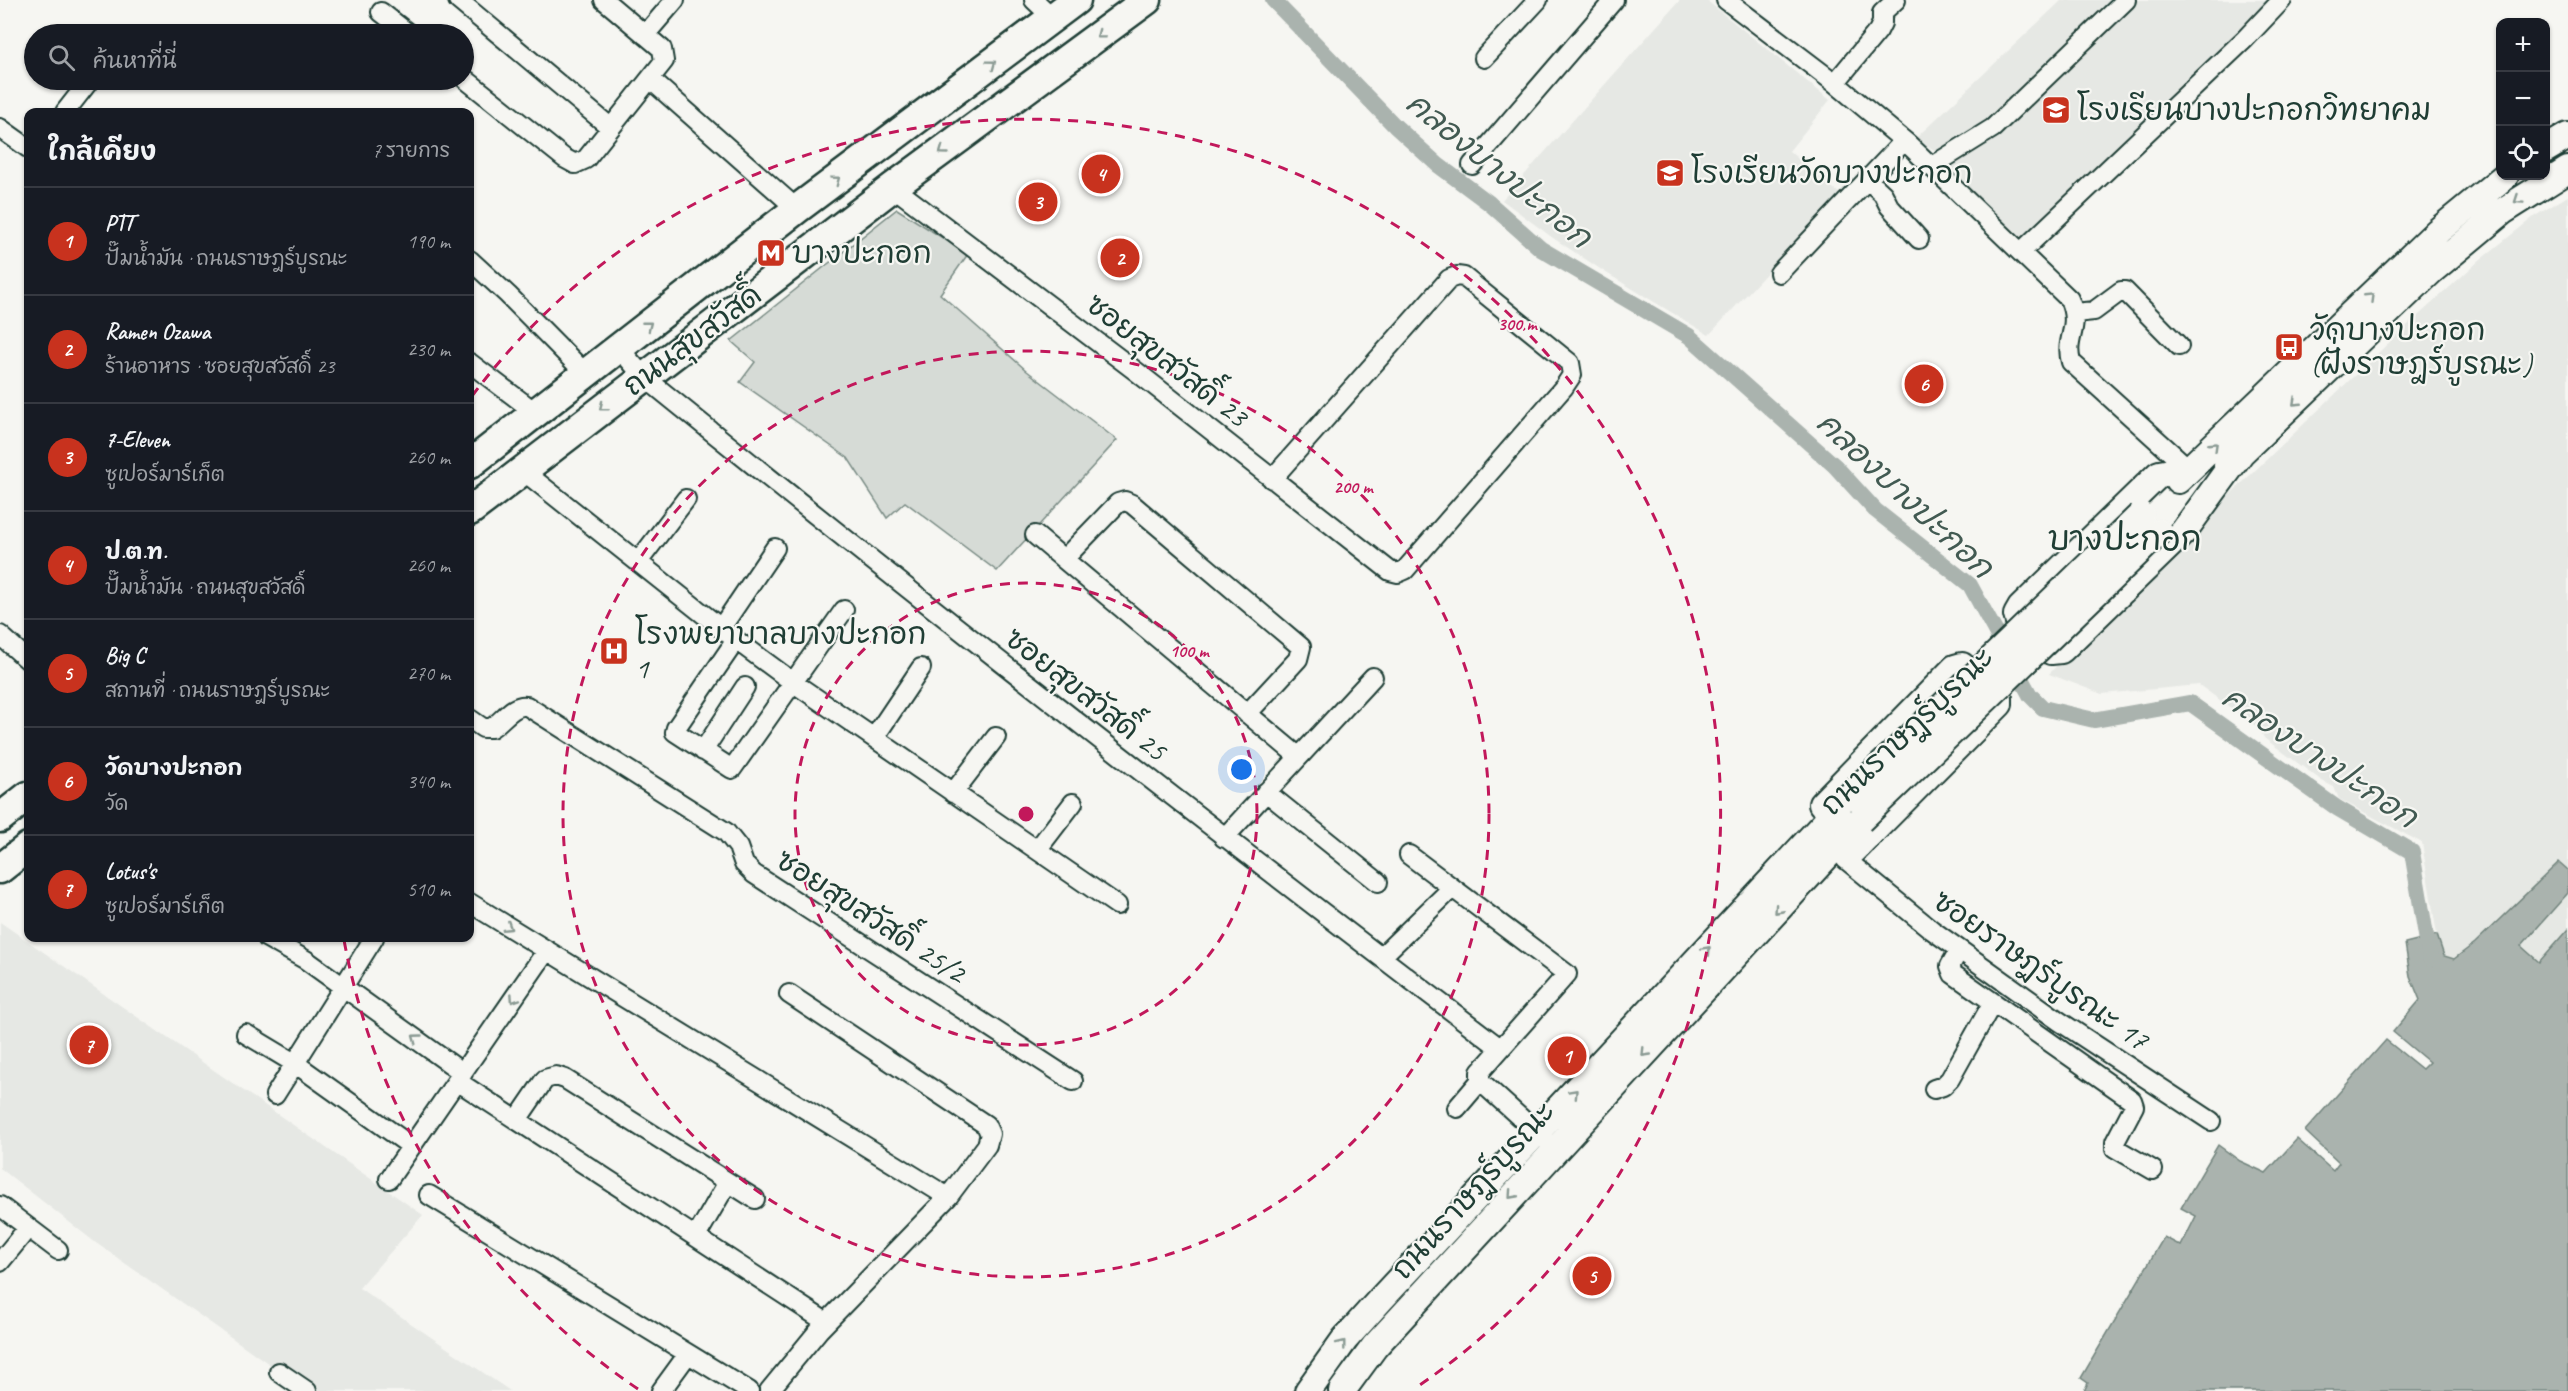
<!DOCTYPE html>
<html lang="th">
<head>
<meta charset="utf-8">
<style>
  body { margin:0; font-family:Caveat,"Playpen Sans Thai",sans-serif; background:#242831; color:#f1f3f6 }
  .controls { position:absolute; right:18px; top:18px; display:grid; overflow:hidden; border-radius:12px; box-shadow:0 2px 4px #0004 }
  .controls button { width:54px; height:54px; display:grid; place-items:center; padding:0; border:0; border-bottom:2px solid #363941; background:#171b24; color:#f1f3f6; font:30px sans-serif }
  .you { position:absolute; left:1242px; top:770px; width:21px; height:21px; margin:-15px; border:4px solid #fff; border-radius:50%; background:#1a73e8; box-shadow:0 0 0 9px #1a73e833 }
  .badge { display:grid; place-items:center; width:39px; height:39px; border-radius:50%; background:#c8321e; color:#fff; font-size:20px; font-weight:700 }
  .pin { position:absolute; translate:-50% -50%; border:3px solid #fff; box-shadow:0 2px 6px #0006 }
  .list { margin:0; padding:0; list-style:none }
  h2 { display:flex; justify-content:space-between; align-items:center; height:78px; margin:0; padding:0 24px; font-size:26px }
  h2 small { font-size:20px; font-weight:400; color:#9ea1a6 }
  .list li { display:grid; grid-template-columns:39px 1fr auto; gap:18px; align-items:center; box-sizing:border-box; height:108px; padding:0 24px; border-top:2px solid #363941 }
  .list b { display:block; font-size:22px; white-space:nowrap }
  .list p { margin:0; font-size:20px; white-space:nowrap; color:#9ea1a6 }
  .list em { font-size:20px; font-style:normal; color:#9ea1a6 }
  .icon { flex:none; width:33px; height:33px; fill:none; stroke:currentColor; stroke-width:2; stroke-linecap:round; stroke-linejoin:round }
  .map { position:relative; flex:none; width:2568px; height:1391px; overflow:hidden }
  .search { position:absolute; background:#171b24; box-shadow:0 2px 4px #0004; left:24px; top:24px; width:450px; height:66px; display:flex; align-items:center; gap:15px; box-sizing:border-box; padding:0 21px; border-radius:33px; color:#9ea1a6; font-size:22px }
  .panel { position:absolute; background:#171b24; box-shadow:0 2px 4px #0004; left:24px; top:108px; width:450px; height:834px; border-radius:12px }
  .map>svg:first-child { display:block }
  .built { fill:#e6e8e4 }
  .green { fill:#d6dbd6; stroke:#7a8c85; stroke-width:1.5 }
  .water { fill:#aab3ae; stroke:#72847d; stroke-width:1.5 }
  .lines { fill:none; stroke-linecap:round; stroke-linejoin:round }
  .canal { stroke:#aab3ae; stroke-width:16 }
  .minor-casing { stroke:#1f3d34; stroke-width:22 }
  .secondary-casing { stroke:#1f3d34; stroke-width:30 }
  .primary-casing { stroke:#1f3d34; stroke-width:33 }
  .minor { stroke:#f6f6f2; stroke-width:18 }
  .secondary { stroke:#f6f6f2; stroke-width:26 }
  .primary { stroke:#f6f6f2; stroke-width:28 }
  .secondary-bridge-casing { stroke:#1f3d34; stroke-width:30; stroke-linecap:butt }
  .secondary-bridge { stroke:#f6f6f2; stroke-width:26 }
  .oneway { stroke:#8a9a93 }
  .ring { fill:none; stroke:#c2185b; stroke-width:3; stroke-dasharray:10 8 }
  .labels { text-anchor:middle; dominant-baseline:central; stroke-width:4.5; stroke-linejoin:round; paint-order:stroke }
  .poi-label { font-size:30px; fill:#1f3d34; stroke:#f6f6f2; text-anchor:start }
  .street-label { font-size:30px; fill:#1f3d34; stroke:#f6f6f2 }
  .water-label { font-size:32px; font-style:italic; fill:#425a52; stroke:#f6f6f2 }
  .quarter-label { font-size:33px; fill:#1f3d34; stroke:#f6f6f2 }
  .centre { fill:#c2185b; stroke:#f6f6f2; stroke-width:3 }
  .ring-label { font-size:18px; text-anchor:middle; font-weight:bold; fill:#c2185b; stroke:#f6f6f2; stroke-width:4.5; stroke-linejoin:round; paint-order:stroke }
</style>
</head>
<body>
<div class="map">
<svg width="2568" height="1391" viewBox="0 0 2568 1391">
  <rect width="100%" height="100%" fill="#f6f6f2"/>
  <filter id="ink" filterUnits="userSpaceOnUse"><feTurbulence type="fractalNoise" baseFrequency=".0167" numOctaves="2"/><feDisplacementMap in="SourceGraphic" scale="12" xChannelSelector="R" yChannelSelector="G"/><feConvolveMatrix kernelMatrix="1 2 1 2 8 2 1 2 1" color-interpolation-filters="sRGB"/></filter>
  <g filter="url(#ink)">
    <path class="built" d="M1680,0h26l124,100 -41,51 51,43 -131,141 -101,-61 -55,-36 -51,-38z
      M2062,0h214l-254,245 -76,-73 -6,-18 -24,-16z
      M2568,196v674l-9,-7 -84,80 -21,16 -10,-3 -7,-21 -15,-92 -83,-44 -5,-12 -12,-6 -58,-43 -4,-9 -61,-44 -97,9 -53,-20 57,-61 294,-281 81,-73 54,-43z
      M2568,893v36l-30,33 -17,-16z
      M0,922l423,293 -64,73 151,103h-202l-212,-148 -96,-75z"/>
    <path class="green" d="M897,209l71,45 -28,40 87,77 90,69 -120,131 -92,-69 -18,16 -39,-60 -108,-76 15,-20 -24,-21z"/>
    <path class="water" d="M2559,862l9,8v23l-47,53 18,16 29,-33v462h-484l4,-8 -7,-5 83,-141 17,9 15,-30 -15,-8 37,-63 22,16 26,12 31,-34 36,32 6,-8 -34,-32 81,-91 36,29 7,-7 -36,-30 27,-32 -10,-24 -5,-33 32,-8 7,21 10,3 21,-16z"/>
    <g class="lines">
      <path class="canal" d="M1273,0l122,126 43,39 51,38 52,46 148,87 146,130 40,44 95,75 60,110 13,13 51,12 96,-17 147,105 75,44 18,107"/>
      <g class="minor-casing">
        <path id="minor" d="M458,0l152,127
          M1034,0l19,18
          M1726,0l109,83 73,61 161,155c13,29 -5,38 2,63l118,107
          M381,12l28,22
          M645,35l30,-35
          M1484,58l54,-58
          M464,78l100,80 11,6 11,-5 78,-98 -2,-12 -58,-49
          M650,79l147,130
          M1835,83l43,-52 4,-8v-10l14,-13
          M65,112l25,-32
          M0,128l28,20
          M1472,165l142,-165
          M1932,166l61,-38 133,-128
          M1868,180l15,14 6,12 30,33
          M893,187l244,185 253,199 8,2 7,-3 159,-183 8,-12 -2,-12 -106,-86 -7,-1 -8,3 -177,200
          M2021,252l224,-213 37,-39
          M470,260l38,35 77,78
          M1779,273l125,-132
          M2075,313l19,-2 27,-20h4l54,55
          M619,348l24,28c282,229 568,452 857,672
          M470,363l65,49
          M522,470l214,170 58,43 323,222
          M1035,535l264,222
          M1064,559l54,-56 7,-2 7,3 169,143 -3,12 -51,55
          M638,562l48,-63
          M721,628l54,-80
          M0,635l28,25
          M736,640l-60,88 -1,4 57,37 112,-159
          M470,719l13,9h8c11,-6 22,-25 36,-22l199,126 12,15 6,17 10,10 319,207
          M874,738l47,-70
          M703,751l42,-64
          M1266,792l112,90
          M953,793l43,-56
          M1224,838l149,-161
          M1037,850l36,-47
          M1409,855l158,119 -87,98v9l64,58
          M1845,859l87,71 127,91 152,100
          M470,903l478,294
          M267,938l39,22 157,113
          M1959,950l-9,16 3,8 179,126 2,6 -19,36v6l38,22
          M1381,957l65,-63
          M246,1034l50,30 115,82
          M457,1081l369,241
          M1934,1089l9,-3 7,-7 43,-77
          M275,1095l99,-157
          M1457,1108l23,-27
          M517,1120l28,-41 11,-3 9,3 190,120
          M389,1179l158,-229
          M429,1195l320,196
          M0,1206l58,44
          M696,1237l32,-55
          M0,1262l28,-34
          M279,1372l28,19
          M661,1391l27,-37
          M769,1391l50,-61 129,-133 39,-52 3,-11 -4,-9 -197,-131"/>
      </g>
      <g class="secondary-casing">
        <path id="secondary" d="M2546,149l22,-13
          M2227,466l204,-195 72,-60 65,-41
          M2189,469l-30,5 -138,134 -4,7 2,7 32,29 10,-1 123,-119 56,-77
          M2178,480l260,-249 67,-55
          M1822,804l133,-136 7,-2 37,32v6l-145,146
          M1308,1391l37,-52 36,-40 468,-502
          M1342,1391l33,-45 485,-526"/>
      </g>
      <g class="primary-casing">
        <path id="primary" d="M470,464l327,-255 279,-209
          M470,511l423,-324 254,-187
          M0,818l28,-22
          M0,869l28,-22"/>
      </g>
      <use href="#minor" class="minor"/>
      <use href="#secondary" class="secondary"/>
      <use href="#primary" class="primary"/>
      <g class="secondary-bridge-casing">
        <path id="secondary-bridge" d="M1849,797l292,-282
          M1860,820l299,-288"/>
      </g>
      <use href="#secondary-bridge" class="secondary-bridge"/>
    </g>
    <defs><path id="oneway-chevron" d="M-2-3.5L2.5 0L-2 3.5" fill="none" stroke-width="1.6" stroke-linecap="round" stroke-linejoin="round" transform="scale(1.5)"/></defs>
    <g class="oneway">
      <use href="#oneway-chevron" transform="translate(1100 35) rotate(143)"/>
      <use href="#oneway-chevron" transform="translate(992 64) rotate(-37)"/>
      <use href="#oneway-chevron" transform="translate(943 151) rotate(144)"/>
      <use href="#oneway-chevron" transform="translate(836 180) rotate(-37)"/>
      <use href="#oneway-chevron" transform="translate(2518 200) rotate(146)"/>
      <use href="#oneway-chevron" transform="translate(2370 297) rotate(-44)"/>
      <use href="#oneway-chevron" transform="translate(648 325) rotate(-38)"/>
      <use href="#oneway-chevron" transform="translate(2296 402) rotate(137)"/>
      <use href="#oneway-chevron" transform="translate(603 407) rotate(142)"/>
      <use href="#oneway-chevron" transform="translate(2214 446) rotate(-44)"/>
      <use href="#oneway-chevron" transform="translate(1778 910) rotate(132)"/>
      <use href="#oneway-chevron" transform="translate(508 927) rotate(32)"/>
      <use href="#oneway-chevron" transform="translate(1707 950) rotate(-47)"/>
      <use href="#oneway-chevron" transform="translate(514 999) rotate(124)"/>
      <use href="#oneway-chevron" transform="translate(416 1038) rotate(-144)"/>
      <use href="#oneway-chevron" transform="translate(1645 1053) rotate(134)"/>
      <use href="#oneway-chevron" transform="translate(1574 1093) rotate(-47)"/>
      <use href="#oneway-chevron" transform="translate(1512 1195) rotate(132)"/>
      <use href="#oneway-chevron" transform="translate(1342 1344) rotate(-52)"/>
    </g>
  </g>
  <g class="ring">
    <circle cx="1026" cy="814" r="231"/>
    <circle cx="1026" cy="814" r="463"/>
    <path d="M638 1389A694 694 0 0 1 344 940M472 396A694 694 0 1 1 1414 1389"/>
  </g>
  <defs>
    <g id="school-square" transform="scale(1.5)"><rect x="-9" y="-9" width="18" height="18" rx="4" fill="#c8321e" stroke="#f6f6f2"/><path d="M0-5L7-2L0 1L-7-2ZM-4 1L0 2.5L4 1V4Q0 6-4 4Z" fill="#fff"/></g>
    <g id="metro-square" transform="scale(1.5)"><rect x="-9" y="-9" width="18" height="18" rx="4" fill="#c8321e" stroke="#f6f6f2"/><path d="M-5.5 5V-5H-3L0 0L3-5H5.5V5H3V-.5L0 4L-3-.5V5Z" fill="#fff"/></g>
    <g id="bus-square" transform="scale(1.5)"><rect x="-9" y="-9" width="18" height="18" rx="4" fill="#c8321e" stroke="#f6f6f2"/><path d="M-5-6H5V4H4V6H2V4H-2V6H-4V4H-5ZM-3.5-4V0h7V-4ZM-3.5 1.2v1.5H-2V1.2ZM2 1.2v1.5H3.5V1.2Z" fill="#fff"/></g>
    <g id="hospital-square" transform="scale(1.5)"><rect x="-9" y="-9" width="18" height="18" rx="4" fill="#c8321e" stroke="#f6f6f2"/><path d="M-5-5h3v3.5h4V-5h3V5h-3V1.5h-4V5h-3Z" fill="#fff"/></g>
  </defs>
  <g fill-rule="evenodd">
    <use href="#school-square" x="2056" y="110"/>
    <use href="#school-square" x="1670" y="173"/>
    <use href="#metro-square" x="771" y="253"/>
    <use href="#bus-square" x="2289" y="347"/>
    <use href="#hospital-square" x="614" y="651"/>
  </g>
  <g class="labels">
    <g class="poi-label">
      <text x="2077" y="110">โรงเรียนบางปะกอกวิทยาคม</text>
      <text x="1691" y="173">โรงเรียนวัดบางปะกอก</text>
      <text x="792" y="253">บางปะกอก</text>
      <text x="2310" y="330">วัดบางปะกอก<tspan x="2310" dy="34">(ฝั่งราษฎร์บูรณะ)</tspan></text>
      <text x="635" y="634">โรงพยาบาลบางปะกอก<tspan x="635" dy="34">1</tspan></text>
    </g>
    <g class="street-label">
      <text transform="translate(692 340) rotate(-37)">ถนนสุขสวัสดิ์</text>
      <text transform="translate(1167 360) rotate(38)">ซอยสุขสวัสดิ์ 23</text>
      <text transform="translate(1086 694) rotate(38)">ซอยสุขสวัสดิ์ 25</text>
      <text transform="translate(1907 731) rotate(-44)">ถนนราษฎร์บูรณะ</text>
      <text transform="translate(871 916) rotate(33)">ซอยสุขสวัสดิ์ 25/2</text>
      <text transform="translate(2041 970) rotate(35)">ซอยราษฎร์บูรณะ 17</text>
      <text transform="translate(1473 1190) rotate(-48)">ถนนราษฎร์บูรณะ</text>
    </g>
    <g class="water-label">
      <text transform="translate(1499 170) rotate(39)">คลองบางปะกอก</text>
      <text transform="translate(1905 495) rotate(43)">คลองบางปะกอก</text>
      <text transform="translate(2320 757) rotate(34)">คลองบางปะกอก</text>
    </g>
    <g class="quarter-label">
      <text x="2125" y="539">บางปะกอก</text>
    </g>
  </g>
  <circle cx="1026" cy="814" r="9" class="centre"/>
  <g class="ring-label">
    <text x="1517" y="330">300 m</text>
    <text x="1353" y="493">200 m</text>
    <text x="1189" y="657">100 m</text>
  </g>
</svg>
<div class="controls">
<button>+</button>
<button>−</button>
<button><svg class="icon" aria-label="locate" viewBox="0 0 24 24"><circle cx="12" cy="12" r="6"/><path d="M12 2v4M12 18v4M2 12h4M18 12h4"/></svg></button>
</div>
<div class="you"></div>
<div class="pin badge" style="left:1567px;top:1056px">1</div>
<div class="pin badge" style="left:1120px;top:258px">2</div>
<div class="pin badge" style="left:1038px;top:202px">3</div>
<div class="pin badge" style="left:1101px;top:174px">4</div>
<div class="pin badge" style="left:1592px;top:1276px">5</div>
<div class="pin badge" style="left:1924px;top:384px">6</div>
<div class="pin badge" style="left:89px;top:1045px">7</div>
<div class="search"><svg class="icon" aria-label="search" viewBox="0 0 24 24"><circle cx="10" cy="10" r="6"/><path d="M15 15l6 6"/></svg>ค้นหาที่นี่</div>
<section class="panel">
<h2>ใกล้เคียง<small>7 รายการ</small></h2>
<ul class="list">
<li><span class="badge">1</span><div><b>PTT</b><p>ปั๊มน้ำมัน · ถนนราษฎร์บูรณะ</p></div><em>190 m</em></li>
<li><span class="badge">2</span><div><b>Ramen Ozawa</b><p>ร้านอาหาร · ซอยสุขสวัสดิ์ 23</p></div><em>230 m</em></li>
<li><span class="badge">3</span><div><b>7-Eleven</b><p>ซูเปอร์มาร์เก็ต</p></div><em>260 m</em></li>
<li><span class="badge">4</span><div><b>ป.ต.ท.</b><p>ปั๊มน้ำมัน · ถนนสุขสวัสดิ์</p></div><em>260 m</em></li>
<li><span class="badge">5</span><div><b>Big C</b><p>สถานที่ · ถนนราษฎร์บูรณะ</p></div><em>270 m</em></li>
<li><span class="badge">6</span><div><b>วัดบางปะกอก</b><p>วัด</p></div><em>340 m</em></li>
<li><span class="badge">7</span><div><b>Lotus's</b><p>ซูเปอร์มาร์เก็ต</p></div><em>510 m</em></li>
</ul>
</section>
</div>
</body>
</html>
